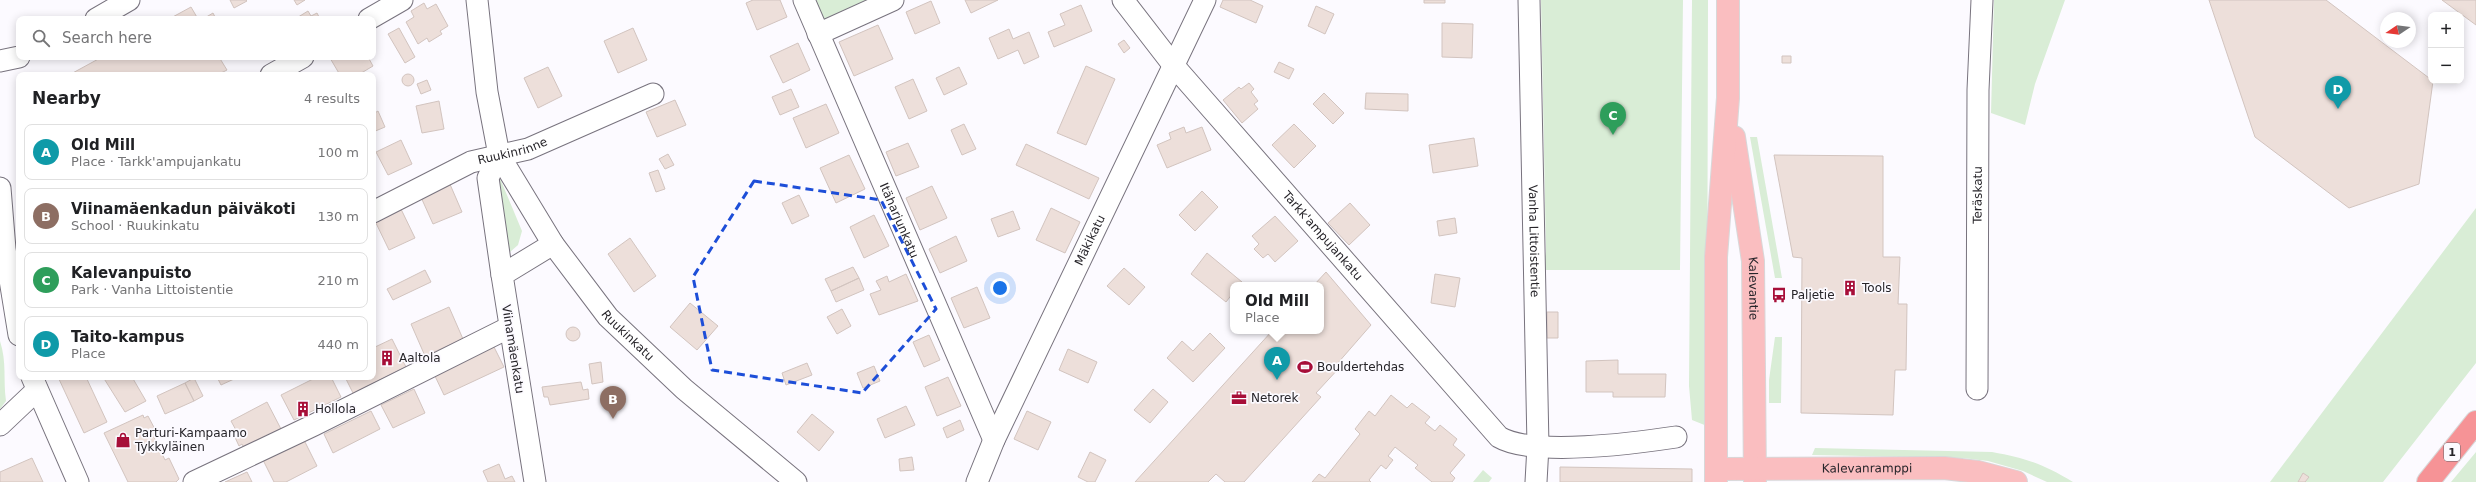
<!DOCTYPE html>
<html lang="en">
<head>
<meta charset="utf-8">
<style>
  body { margin:0; font-family:"DejaVu Sans",sans-serif; background:#f6f6f6; color:#202124 }
  .controls { position:absolute; right:12px; top:12px; display:grid; overflow:hidden; border-radius:8px; box-shadow:0 2px 10px #0003 }
  .controls button { width:36px; height:36px; display:grid; place-items:center; padding:0; border:0; border-bottom:1px solid #e0e0e0; background:#fff; color:#202124; font:20px sans-serif }
  .compass { position:absolute; left:2380px; top:12px; width:36px; height:36px; border-radius:50%; background:#fff; box-shadow:0 2px 10px #0003; rotate:257deg }
  .you { position:absolute; left:1000px; top:288px; width:14px; height:14px; margin:-10px; border:3px solid #fff; border-radius:50%; background:#1a73e8; box-shadow:0 0 0 6px #1a73e833 }
  .badge { display:grid; place-items:center; width:26px; height:26px; border-radius:50%; background:#a70e38; color:#fff; font-size:13px; font-weight:700 }
  .pin { position:absolute; translate:-50% -33px; filter:drop-shadow(0 1px 2px #0008) }
  .pin::after { content:''; position:absolute; top:21px; width:14px; height:12px; background:inherit; clip-path:polygon(0 0,100% 0,50% 100%) }
  .popup { position:absolute; left:1230px; top:282px; width:94px; height:52px; box-sizing:border-box; display:grid; place-content:center; border-radius:8px; background:#fff; filter:drop-shadow(0 1px 3px #0005); font-size:13px; white-space:nowrap; color:#757577 }
  .popup b { font-size:15px; color:#202124 }
  .popup::after { content:''; position:absolute; left:50%; top:100%; margin-left:-8px; border:8px solid transparent; border-top-color:#fff }
  .list { margin:0; padding:0; list-style:none }
  h2 { display:flex; justify-content:space-between; align-items:center; height:52px; margin:0; padding:0 16px; font-size:17px }
  h2 small { font-size:13px; font-weight:400; color:#757577 }
  .list li { display:grid; grid-template-columns:26px 1fr auto; gap:12px; align-items:center; box-sizing:border-box; height:56px; margin:0 8px 8px; padding:0 8px; border:1px solid #e0e0e0; border-radius:8px }
  .list b { display:block; font-size:15px; white-space:nowrap }
  .list p { margin:0; font-size:13px; white-space:nowrap; color:#757577 }
  .list em { font-size:13px; font-style:normal; color:#757577 }
  .icon { flex:none; width:22px; height:22px; fill:none; stroke:currentColor; stroke-width:2; stroke-linecap:round; stroke-linejoin:round }
  .map { position:relative; flex:none; width:2476px; height:482px; overflow:hidden }
  .search { position:absolute; background:#fff; box-shadow:0 2px 10px #0003; left:16px; top:16px; width:360px; height:44px; display:flex; align-items:center; gap:10px; box-sizing:border-box; padding:0 14px; border-radius:8px; color:#757577; font-size:15px }
  .panel { position:absolute; background:#fff; box-shadow:0 2px 10px #0003; left:16px; top:72px; width:360px; height:308px; border-radius:8px }
  .map>svg:first-child { display:block }
  .green { fill:#d9edd6 }
  .building { fill:#eddfda; stroke:#d2c4bf }
  .lines { fill:none; stroke-linecap:round; stroke-linejoin:round }
  .minor-casing { stroke:#78737e; stroke-width:23 }
  .major-casing { stroke:#d8d8d9; stroke-width:24 }
  .highway-casing { stroke:#d8d8d9; stroke-width:24 }
  .minor { stroke:#fff; stroke-width:21 }
  .major { stroke:#fabec0; stroke-width:22 }
  .highway { stroke:#f69396; stroke-width:22 }
  .marked { fill:none; stroke:#1d4ed8; stroke-width:3; stroke-dasharray:8 5; stroke-linejoin:round }
  .labels { text-anchor:middle; dominant-baseline:central; stroke-width:3.5; stroke-linejoin:round; paint-order:stroke }
  .shield { fill:#fcfaff; stroke:#67656a; stroke-width:1 }
  .shield-label { font-size:11px; font-weight:bold; fill:#27252a }
  .street-label { font-size:12px; fill:#27252a; stroke:#fcfaff }
  .poi-label { font-size:12px; fill:#27252a; stroke:#fcfaff; text-anchor:start }
</style>
</head>
<body>
<div class="map">
<svg width="2476" height="482" viewBox="0 0 2476 482">
  <rect width="100%" height="100%" fill="#fcfaff"/>
  <path class="green" d="M815,0h57l-48,22z
    M1541,0h142l-3,270h-138l4,-18z
    M1692,0h16l-1,426 -15,-6 -3,-34z
    M1994,0h71l-30,84 -10,41 -34,-12z
    M1750,137h7l25,141h-7z
    M499,176l23,55 -4,14 -8,7 -2,-1 -12,-74z
    M2476,208v155l-93,119h-113z
    M1775,337h7l-1,66h-12v-23z
    M0,341c7,22 3,38 6,60l-6,8z
    M1815,448l177,4c34,6 51,12 81,30h-26l-24,-11 -35,-10 -25,-3 -151,-3z
    M2476,452v30h-25z
    M1483,470l9,8 -3,4h-16z"/>
  <path class="building" d="M230,0h16l1,1 -13,7z
    M294,0h11l-8,5z
    M753,0h27l7,17 -30,13 -11,-27z
    M965,0h33l-27,13z
    M1223,0h27l13,6 -7,17 -36,-16z
    M1424,0h21v3h-21z
    M2209,0h117l107,81 -14,103 -70,24 -94,-71z
    M2442,0h34v25z
    M931,1l9,22 -25,11 -9,-22z
    M424,3l3,6 9,-5 12,22 -8,5 2,3 -13,8 -2,-4 -9,6 -12,-22 8,-5 -3,-6z
    M1081,5l11,26 -38,16 -6,-15 17,-7 -5,-11z
    M1316,6l18,8 -9,20 -17,-8z
    M191,7l7,12h-29z
    M308,11l3,5 6,-3 3,6h-25z
    M213,13l3,6h-13z
    M1442,23l31,1 -1,34 -30,-1z
    M878,25l15,34 -39,17 -15,-34z
    M399,28l16,29 -10,6 -17,-29z
    M633,28l14,32 -29,13 -14,-32z
    M1009,29l4,10 16,-7 10,25 -15,7 -6,-14 -20,9 -9,-21z
    M1124,40l6,8 -6,5 -6,-9z
    M798,43l12,27 -27,13 -13,-27z
    M1782,56h9v7h-9z
    M102,57h117l8,13 -10,5h-148z
    M368,57l5,9 -15,9h-18l-10,-17z
    M1279,62l15,7 -5,10 -15,-7z
    M1086,66l29,13 -29,66 -29,-12z
    M548,67l14,29 -24,12 -14,-30z
    M959,67l8,17 -23,11 -8,-17z
    M402 80a6 6 0 1 1 12 0a6 6 0 1 1-12 0Z
    M913,79l14,32 -18,8 -14,-32z
    M427,80l4,10 -10,4 -4,-10z
    M1249,83l5,6 -3,3 7,9 -4,3 4,5 -16,14 -19,-23 16,-13 2,2z
    M791,89l8,18 -19,8 -8,-18z
    M1324,93l20,20 -11,11 -20,-20z
    M1366,93l42,1v17l-43,-2z
    M675,100l11,25 -29,12 -11,-25z
    M439,101l5,28 -22,4 -6,-27z
    M826,104l13,29 -33,15 -13,-30z
    M378,111l7,16 -12,5v-18z
    M964,124l12,25 -14,6 -11,-25z
    M1294,124l22,22 -22,22 -22,-23z
    M1184,127l2,6 16,-6 9,23 -44,18 -10,-23 14,-6 -2,-6z
    M1474,138l4,28 -45,7 -4,-28z
    M401,140l11,24 -24,11 -12,-23z
    M908,143l11,24 -23,9 -10,-24z
    M1026,144l73,34 -10,21 -73,-34z
    M668,154l6,11 -9,4 -6,-10z
    M849,155l16,34 -29,14 -16,-35z
    M1774,155l109,1v101h17l-2,47h9l-1,66h-11l-2,45 -92,-2 1,-155 -9,-1z
    M658,170l7,19 -9,3 -7,-19z
    M449,182l13,30 -29,12 -13,-29z
    M932,186l15,32 -27,12 -14,-32z
    M1202,191l16,16 -23,24 -16,-16z
    M799,195l10,21 -17,8 -10,-21z
    M1350,203l20,22 -21,20 -21,-22z
    M400,207l15,31 -26,12 -15,-31z
    M1051,208l29,14 -15,31 -29,-13z
    M1013,211l7,18 -22,8 -7,-18z
    M874,215l15,31 -25,12 -14,-31z
    M1275,216l23,25 -23,21 -7,-8 -5,4 -9,-9 5,-5 -7,-8z
    M1455,218l2,15 -18,3 -2,-15z
    M956,236l11,25 -27,12 -11,-24z
    M630,238l26,38 -22,16 -26,-38z
    M1207,253l35,29 -2,3h-7v8l-7,9 -35,-28z
    M853,267l6,11 -28,13 -6,-12z
    M1124,268l21,19 -16,18 -22,-19z
    M425,270l6,12 -38,18 -6,-11z
    M1326,272l45,53 -34,39 3,3 -24,26 5,4 -77,85h-19l-9,-8 -8,8h-73l137,-151h49v-46h-7z
    M906,274l12,27 -39,14 -9,-21 11,-4 -5,-9 11,-5 2,6z
    M1435,274l25,4 -5,29 -24,-4z
    M859,278l5,12 -28,12 -5,-11z
    M977,287l13,31 -26,10 -13,-30z
    M690,303l28,23 -21,24 -27,-23z
    M449,307l14,32 -38,17 -14,-32z
    M842,309l9,17 -14,8 -10,-17z
    M1547,312h11v26h-11z
    M566 334a7 7 0 1 1 14 0a7 7 0 1 1-14 0Z
    M1210,333l15,15 -32,34 -26,-24 15,-17 11,10z
    M929,335l11,25 -16,7 -11,-25z
    M392,339l14,28 -53,26 -8,-16h28v-29z
    M494,347l10,20 -60,28 -10,-21z
    M1068,349l29,13 -9,21 -29,-13z
    M1618,360v14h48l-1,23h-52v-5h-27v-31z
    M601,362l2,20 -11,2 -3,-20z
    M807,363l5,12 -26,10 -4,-12z
    M874,366l6,15 -17,7 -6,-15z
    M58,377h28l21,45 -23,11z
    M103,377h29l14,24 -21,11z
    M217,377h17v2l-13,6z
    M317,377h14l10,20 -47,23 -13,-25z
    M948,377l13,29 -24,10 -12,-29z
    M194,378l9,18 -9,5 -9,-18z
    M581,382l2,8 5,-1 1,10 -39,6 -2,-8h-4l-2,-10z
    M185,383l9,18 -29,13 -8,-18z
    M414,389l11,24 -32,15 -12,-23z
    M1153,389l15,13 -18,21 -16,-13z
    M1391,395l16,13 5,-5 18,14 -5,6 10,8 5,-6 17,14 -4,6 12,10 -15,18 5,5 -3,4h-20l-17,-14 3,-3 -23,-18 -7,9 5,4 -7,9 -5,-4 -12,15 2,2h-59l7,-8 6,4 35,-44 -5,-5 14,-18 6,5z
    M267,402l14,27 -37,19 -2,-4 -3,2 -6,-13 4,-1 -6,-11z
    M906,406l9,19 -30,13 -8,-19z
    M371,411l9,18 -47,24 -9,-19z
    M1027,411l24,11 -13,28 -24,-11z
    M812,414l22,18 -15,19 -22,-19z
    M143,415l1,3 4,-2 10,19 -4,2 11,23 4,-2 10,21 -3,3h-48l-24,-49z
    M960,420l4,10 -17,8 -4,-10z
    M304,440l13,26 -31,16h-12l-11,-22z
    M1090,452l16,8 -11,22h-7l-10,-5z
    M912,457l2,13 -14,1 -1,-12z
    M32,458l11,24h-43v-10z
    M499,464l6,15 7,-3 3,6h-27l-5,-11z
    M1560,467l132,2v13h-132z
    M247,472l5,10h-27z
    M2303,473l6,4 -4,5h-7z"/>
  <g class="lines">
    <g class="minor-casing">
      <g id="minor">
        <path id="s1" d="M477,0l10,92 12,63 54,89 55,73 76,72 112,93"/>
        <path id="s2" d="M804,0l190,440"/>
        <path id="s3" d="M1123,0l51,66 325,371c34,20 137,6 177,0"/>
        <path id="s4" d="M1529,0l9,446 -2,36"/>
        <path d="M96,19l33,-19"/>
        <path d="M369,19l33,-19"/>
        <path d="M818,34l75,-34"/>
        <path d="M0,61l19,-4"/>
        <path d="M271,75l32,-18"/>
        <path d="M499,155l-11,23 14,97"/>
        <path d="M0,188l5,61 14,86"/>
        <path id="s5" d="M373,212l98,-50 57,-13 125,-55"/>
        <path d="M32,377l46,105"/>
        <path id="s6" d="M1977,389l1,-299 4,-90"/>
        <path d="M0,425l37,-35"/>
        <path d="M194,482l120,-57 196,-98"/>
        <path d="M535,482l-33,-207 51,-31"/>
        <path id="s7" d="M977,482l17,-42 211,-440"/>
      </g>
    </g>
    <g class="major-casing">
      <g id="major">
        <path id="s8" d="M1734,137l19,124 2,221"/>
        <path id="s9" d="M1716,469l228,-1 34,4 38,10"/>
        <path d="M1716,482v-225l12,-159v-98"/>
      </g>
    </g>
    <g class="highway-casing">
      <path id="highway" d="M2428,482l48,-60"/>
    </g>
    <use href="#minor" class="minor"/>
    <use href="#major" class="major"/>
    <use href="#highway" class="highway"/>
  </g>
  <path class="marked" d="M754,181l127,19 55,109 -74,84 -150,-23 -19,-93z"/>
  <defs>
    <g id="building-bare" transform="scale(1.2)"><path d="M-4-6H4V6H1V3H-1V6H-4ZM-2.5-4.3h1.7v1.8h-1.7ZM.8-4.3h1.7v1.8H.8ZM-2.5-1h1.7V.8h-1.7ZM.8-1h1.7V.8H.8Z" fill="#a70e38" stroke="#fcfaff" stroke-width="2.5" paint-order="stroke"/></g>
    <g id="bus-bare" transform="scale(1.2)"><path d="M-5-6H5V4H4V6H2V4H-2V6H-4V4H-5ZM-3.5-4V0h7V-4ZM-3.5 1.2v1.5H-2V1.2ZM2 1.2v1.5H3.5V1.2Z" fill="#a70e38" stroke="#fcfaff" stroke-width="2.5" paint-order="stroke"/></g>
    <g id="stadium-bare" transform="scale(1.2)"><path d="M0-5a6.5 5 0 1 0 0 10a6.5 5 0 1 0 0-10ZM-3.5-1.8h7v3.6h-7Z" fill="#a70e38" stroke="#fcfaff" stroke-width="2.5" paint-order="stroke"/></g>
    <g id="office-bare" transform="scale(1.2)"><path d="M-6-3h4V-5.5h4V-3h4V5H-6ZM-1-4.5V-3h2v-1.5ZM-6 0V1H6V0Z" fill="#a70e38" stroke="#fcfaff" stroke-width="2.5" paint-order="stroke"/></g>
    <g id="shop-bare" transform="scale(1.2)"><path d="M-5-2.5h2.3a2.7 3.5 0 0 1 5.4 0H5L5.5 6h-11ZM-1.5-2.5h3a1.5 2.3 0 0 0-3 0Z" fill="#a70e38" stroke="#fcfaff" stroke-width="2.5" paint-order="stroke"/></g>
  </defs>
  <g fill-rule="evenodd">
    <use href="#building-bare" x="1850" y="288"/>
    <use href="#bus-bare" x="1779" y="295"/>
    <use href="#building-bare" x="387" y="358"/>
    <use href="#stadium-bare" x="1305" y="367"/>
    <use href="#office-bare" x="1239" y="398"/>
    <use href="#building-bare" x="303" y="409"/>
    <use href="#shop-bare" x="123" y="440"/>
  </g>
  <g class="labels">
    <rect class="shield" x="2444" y="443" width="16" height="18" rx="3"/>
    <g class="shield-label">
      <text x="2452" y="452">1</text>
    </g>
    <g class="street-label">
      <text stroke="none"><textPath href="#s5" startOffset="153">Ruukinrinne</textPath></text>
      <text stroke="none"><textPath href="#s6" startOffset="194">Teräskatu</textPath></text>
      <text stroke="none"><textPath href="#s2" startOffset="240">Itäharjunkatu</textPath></text>
      <text stroke="none"><textPath href="#s3" startOffset="309">Tarkk'ampujankatu</textPath></text>
      <text stroke="none"><textPath href="#s7" startOffset="267">Mäkikatu</textPath></text>
      <text stroke="none"><textPath href="#s4" startOffset="241">Vanha Littoistentie</textPath></text>
      <text stroke="none"><textPath href="#s8" startOffset="153">Kalevantie</textPath></text>
      <text stroke="none"><textPath href="#s1" startOffset="379">Ruukinkatu</textPath></text>
      <text transform="translate(513 349) rotate(81)">Viinamäenkatu</text>
      <text stroke="none"><textPath href="#s9" startOffset="151">Kalevanramppi</textPath></text>
    </g>
    <g class="poi-label">
      <text x="1862" y="288">Tools</text>
      <text x="1791" y="295">Paljetie</text>
      <text x="399" y="358">Aaltola</text>
      <text x="1317" y="367">Bouldertehdas</text>
      <text x="1251" y="398">Netorek</text>
      <text x="315" y="409">Hollola</text>
      <text x="135" y="433">Parturi-Kampaamo<tspan x="135" dy="14">Tykkyläinen</tspan></text>
    </g>
  </g>
</svg>
<div class="controls">
<button>+</button>
<button>−</button>
</div>
<svg class="compass" viewBox="-18 -18 36 36"><path d="M0-13l5 13h-10z" fill="#e53935"/><path d="M0 13l5-13h-10z" fill="#757577"/></svg>
<div class="you"></div>
<div class="pin badge" style="left:1277px;top:380px;background:#0f9aa8">A</div>
<div class="popup"><b>Old Mill</b>Place</div>
<div class="pin badge" style="left:613px;top:419px;background:#8d6e63">B</div>
<div class="pin badge" style="left:1613px;top:135px;background:#2e9e5b">C</div>
<div class="pin badge" style="left:2338px;top:109px;background:#0f9aa8">D</div>
<div class="search"><svg class="icon" aria-label="search" viewBox="0 0 24 24"><circle cx="10" cy="10" r="6"/><path d="M15 15l6 6"/></svg>Search here</div>
<section class="panel">
<h2>Nearby<small>4 results</small></h2>
<ul class="list">
<li><span class="badge" style="background:#0f9aa8">A</span><div><b>Old Mill</b><p>Place · Tarkk'ampujankatu</p></div><em>100 m</em></li>
<li><span class="badge" style="background:#8d6e63">B</span><div><b>Viinamäenkadun päiväkoti</b><p>School · Ruukinkatu</p></div><em>130 m</em></li>
<li><span class="badge" style="background:#2e9e5b">C</span><div><b>Kalevanpuisto</b><p>Park · Vanha Littoistentie</p></div><em>210 m</em></li>
<li><span class="badge" style="background:#0f9aa8">D</span><div><b>Taito-kampus</b><p>Place</p></div><em>440 m</em></li>
</ul>
</section>
</div>
</body>
</html>
